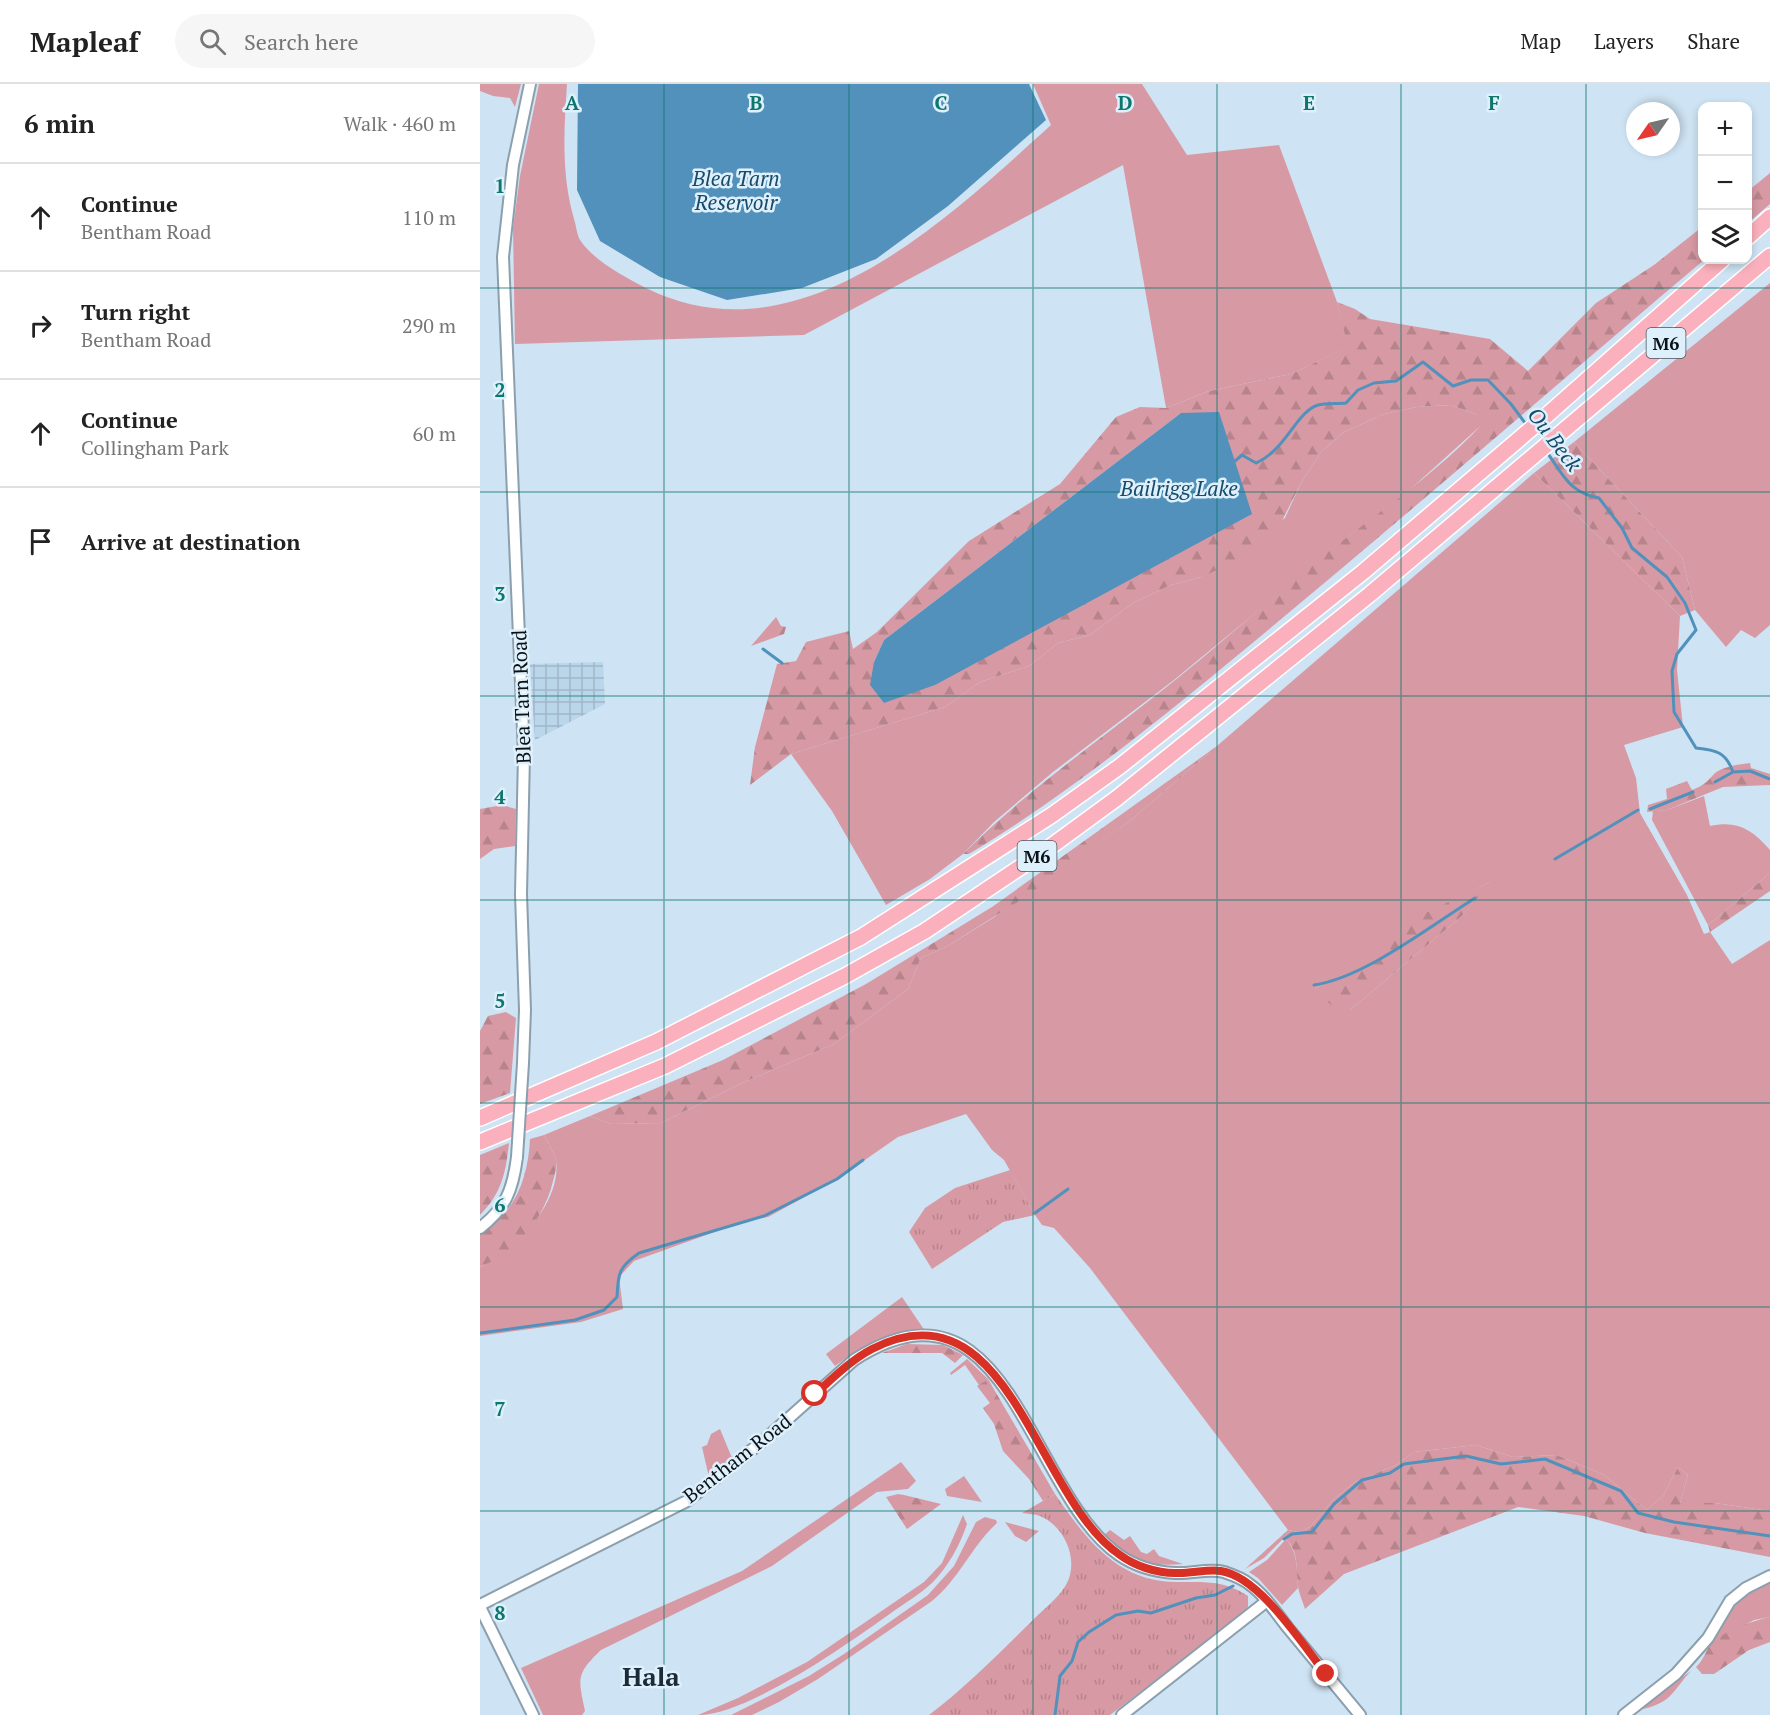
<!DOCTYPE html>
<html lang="en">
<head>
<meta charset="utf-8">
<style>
  body { margin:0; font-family:"PT Serif",serif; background:#f6f6f6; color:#222 }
  .controls { position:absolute; right:18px; top:18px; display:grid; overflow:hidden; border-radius:12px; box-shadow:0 3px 9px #0003 }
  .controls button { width:54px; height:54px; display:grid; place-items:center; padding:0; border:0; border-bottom:2px solid #e0e0e0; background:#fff; color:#222; font:30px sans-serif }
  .compass { position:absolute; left:1146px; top:18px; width:54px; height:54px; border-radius:50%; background:#fff; box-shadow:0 3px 9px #0003; rotate:236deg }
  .stop { position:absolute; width:18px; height:18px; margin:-14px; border:4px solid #d93025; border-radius:50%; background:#fff }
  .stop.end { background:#d93025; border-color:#fff; box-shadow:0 2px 6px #0008 }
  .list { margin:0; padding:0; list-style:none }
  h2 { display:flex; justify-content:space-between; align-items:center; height:78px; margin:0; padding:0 24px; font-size:26px }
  h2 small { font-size:20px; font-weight:400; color:#767676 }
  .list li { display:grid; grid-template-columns:39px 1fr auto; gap:18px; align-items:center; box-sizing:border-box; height:108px; padding:0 24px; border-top:2px solid #e0e0e0 }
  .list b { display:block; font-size:22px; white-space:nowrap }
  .list p { margin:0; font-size:20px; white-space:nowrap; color:#767676 }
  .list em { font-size:20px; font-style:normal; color:#767676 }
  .icon { flex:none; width:33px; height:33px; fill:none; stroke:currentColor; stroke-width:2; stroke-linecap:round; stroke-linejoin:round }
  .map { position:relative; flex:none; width:1290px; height:1631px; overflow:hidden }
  header { display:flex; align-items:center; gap:36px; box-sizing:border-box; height:84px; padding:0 30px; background:#fff; border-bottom:2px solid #e0e0e0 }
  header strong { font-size:28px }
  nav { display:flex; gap:33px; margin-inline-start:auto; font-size:21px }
  .search { width:420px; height:54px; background:#f6f6f6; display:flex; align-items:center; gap:15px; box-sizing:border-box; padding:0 21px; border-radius:33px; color:#767676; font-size:22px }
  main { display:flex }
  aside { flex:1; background:#fff }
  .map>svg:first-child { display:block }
  .industrial { fill:url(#industrial-grid) }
  .green { fill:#d79aa4; fill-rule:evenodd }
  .forest { fill:url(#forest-firs); fill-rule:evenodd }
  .park { fill:url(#park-tufts) }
  .water { fill:#5191bc }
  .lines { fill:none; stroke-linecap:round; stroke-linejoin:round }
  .stream { stroke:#5191bc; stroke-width:3 }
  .minor-casing { stroke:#8b9fad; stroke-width:14 }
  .highway-casing { stroke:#fff; stroke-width:18 }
  .minor { stroke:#fff; stroke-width:10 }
  .highway { stroke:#fbb1bd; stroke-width:15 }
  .minor-bridge-casing { stroke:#8b9fad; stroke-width:14; stroke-linecap:butt }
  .minor-bridge { stroke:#fff; stroke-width:10 }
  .route { stroke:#d93025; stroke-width:8 }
  .grid { fill:none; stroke:#0f766e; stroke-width:1.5; stroke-opacity:0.55 }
  .labels { text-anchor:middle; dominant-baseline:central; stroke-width:5; stroke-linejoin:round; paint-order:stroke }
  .shield { fill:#def0fc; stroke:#4a545c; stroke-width:1.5 }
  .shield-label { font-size:18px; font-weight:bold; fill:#0a1117 }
  .street-label { font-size:20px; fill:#0a1117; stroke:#def0fc }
  .water-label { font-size:21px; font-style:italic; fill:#184a69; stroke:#def0fc }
  .district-label { font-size:26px; font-weight:bold; fill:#1b2c38; stroke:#def0fc }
  .grid-label { font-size:20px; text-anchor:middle; font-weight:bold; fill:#0f766e; stroke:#def0fc; stroke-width:5; stroke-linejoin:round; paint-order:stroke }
</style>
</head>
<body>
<header>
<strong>Mapleaf</strong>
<div class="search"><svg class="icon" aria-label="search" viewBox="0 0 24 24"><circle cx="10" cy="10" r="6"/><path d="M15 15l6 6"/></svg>Search here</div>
<nav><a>Map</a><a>Layers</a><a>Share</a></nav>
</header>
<main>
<aside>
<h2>6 min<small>Walk · 460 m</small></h2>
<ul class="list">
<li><svg class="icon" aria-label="ahead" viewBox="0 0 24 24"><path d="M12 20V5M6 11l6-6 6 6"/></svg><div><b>Continue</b><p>Bentham Road</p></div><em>110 m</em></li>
<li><svg class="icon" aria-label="right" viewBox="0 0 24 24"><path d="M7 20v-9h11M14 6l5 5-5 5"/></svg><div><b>Turn right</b><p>Bentham Road</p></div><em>290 m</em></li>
<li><svg class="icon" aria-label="ahead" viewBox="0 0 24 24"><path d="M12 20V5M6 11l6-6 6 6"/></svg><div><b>Continue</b><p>Collingham Park</p></div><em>60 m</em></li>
<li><svg class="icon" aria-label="arrive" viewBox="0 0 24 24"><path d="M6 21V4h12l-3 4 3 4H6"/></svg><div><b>Arrive at destination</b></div></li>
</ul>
</aside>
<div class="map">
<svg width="1290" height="1631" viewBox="0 0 1290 1631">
  <defs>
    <pattern id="industrial-grid" width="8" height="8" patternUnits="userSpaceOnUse" patternTransform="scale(1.5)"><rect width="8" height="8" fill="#bad6ea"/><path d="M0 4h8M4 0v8" fill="none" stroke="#9fb7c8"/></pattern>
    <pattern id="forest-firs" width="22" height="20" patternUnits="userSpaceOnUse" patternTransform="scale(1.5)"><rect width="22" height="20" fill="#d79aa4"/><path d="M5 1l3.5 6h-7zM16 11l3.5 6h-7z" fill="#b7848c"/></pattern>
    <pattern id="park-tufts" width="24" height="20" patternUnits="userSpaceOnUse" patternTransform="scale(1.5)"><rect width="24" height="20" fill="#d79aa4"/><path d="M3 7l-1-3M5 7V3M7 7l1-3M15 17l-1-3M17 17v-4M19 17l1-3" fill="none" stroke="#b7848c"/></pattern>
  </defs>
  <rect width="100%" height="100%" fill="#cee3f3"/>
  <path class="industrial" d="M123,578l2,42 -70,36 -5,-76z"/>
  <path class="green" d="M0,0h41l-6,23 -5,-9 -17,-2 -13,-5z
    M59,0h28c-3,46 -6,90 7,135 2,6 3,16 6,21 14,21 45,37 66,48 153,76 301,-69 405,-163l-18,-41h109l45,71 92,-10 58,157 12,45 -58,27 -82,17 -43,17 -43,-243 -319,170 -289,9 -2,-116 7,-52z
    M1290,199v342l-15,13 -14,-8 -15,17 -31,-37 -13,-53 -108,-115z
    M971,321l24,9 11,7 -81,73 -56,42 -175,144 -121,92 -59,50 -31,32 -33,25 -44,26 -54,-94 -41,-57 154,-47 35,-25 49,-16 29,-23 32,-8 43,-32 38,-18 30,-8 84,-59 16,-35 20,-31 23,-20 40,-18 33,-7z
    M1054,389l146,143 -3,54 6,57 -59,18 12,33 4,35 47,82 17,39 6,-2 22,32 38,-24v571l-55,-8h-35l8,-28 -10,-8 -15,29 -16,14 -43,-35 -47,-20 -44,2 -37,-12 -62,7 -18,13 -41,17 -21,17 -24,28 -12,5 -10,-2 -198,-262 -36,-40 -12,-3 -7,-10 -31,-55 -12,-10 -26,-36 -68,23 -62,43 -68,37 -23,4 -111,40 -15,16 4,32 -42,13 -101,14v-69c34,-15 82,-65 76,-106 -2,-9 -8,-18 -12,-26l46,-19 21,8 50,-1 81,-40 92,-39 74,-55 13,-31 25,-11 47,-29 138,-98zM1010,798l-28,34 -112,94 -35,-22 62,-26 61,-54z
    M1224,712l6,30c27,-6 42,3 60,24v23l-62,52 -56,-105 1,-9 14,-1z
    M422,1213l23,34c-35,-1 -63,15 -90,35l-9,-12z
    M487,1275l21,20 -9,6 -14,-20 -14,10 -1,-2z
    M240,1345l12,29 -21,16 -3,-1 -6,-26 5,-2 4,-11z
    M421,1378l15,19 -8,8 -31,3 -105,74 -171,84c-25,24 -23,28 -16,61l-3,4h-39l-22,-47 221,-97z
    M484,1392l18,26 -35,-6 -2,-7z
    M483,1431l4,9c-7,21 -19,43 -35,59 -12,11 -27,20 -41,30 -42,30 -143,102 -193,102l40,-17 69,-36 117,-80 18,-19z
    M505,1433l11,3 1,3c-26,24 -38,56 -65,78l-114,78 -39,23 -27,13h-21l78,-39 35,-22 84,-59 26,-29 22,-44z
    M525,1438l34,9 -13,11 -11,-6z
    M630,1446l14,10 6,-4 11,16 6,2 7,-5 5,7 24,8c-38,3 -50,-4 -79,-29z
    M806,1455c12,13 11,32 12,49l-16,17 -24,-27 -9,-6 18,-12z
    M1290,1498v35l-16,3 -44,24c15,-26 29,-52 60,-62z
    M1211,1587c-18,19 -18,31 -48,38l4,-7z"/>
  <path class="forest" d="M1290,89v31l-22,19v-32z
    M1222,143l2,33c-141,119 -281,241 -424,360 -99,82 -200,167 -311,234h-6c65,-65 140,-116 211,-173 60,-48 115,-100 176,-146 46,-35 96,-71 135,-114l-10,-7 -24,-9 -34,2 -33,7 -40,18 -23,20 -20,31 -29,58 -20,14 -51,22 -30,8 -38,18 -43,32 -32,8 -29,23 -49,16 -35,25 -154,47 -41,31 5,-38 22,-83 19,-3 10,-19 43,-11 4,18 24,-17 92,-91 91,-57 56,-67 24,-10 26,1 43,-17 82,-17 57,-27 -11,-45 18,7 15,10 120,20 38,32 68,-68 58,-38zM701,329l-246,272 -61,-23 10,-22z
    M1094,358l108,115 13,53 -15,6 -146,-143z
    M296,533l5,9 5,1 -2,7 -33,12z
    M737,662l-86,74 -107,78 -78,49 -25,11 -13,31 -74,55 -92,39 -81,40 -50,1 -21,-8 133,-56 143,-76 126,-77z
    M1270,679l1,5 19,6v11l-47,2 -56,23 -20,2 1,-7 19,-6 -1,-10 21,-8 5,9c12,-5 14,-7 22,-16 7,-7 26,-10 36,-11z
    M22,721l14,4 -1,37 -21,3 -14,10v-50z
    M1290,789v18l-60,41 -2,-7z
    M1012,797l-30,35 -112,94c-15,5 -26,-13 -35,-22l62,-26 12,-22 16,-17z
    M26,928l10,6 -6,75 -30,11v-73l8,-15z
    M64,1051c4,8 10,17 12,26 1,9 -3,19 -5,28 -12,36 -36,63 -71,78v-33c35,-21 48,-55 50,-95z
    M29,1059c-3,30 -8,51 -29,72v-60z
    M427,1260l36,1 20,10 -8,8 -13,-10h-60z
    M508,1295l67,115 -12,7 -14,-22 -26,-28 -9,-27 -11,-16 7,-5 -13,-17z
    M996,1361l37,12 44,-2 47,20 43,35 16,-14 15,-29 10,8 -8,28h35l55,8v46l-125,-24 -61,-17 -66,-9 -174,67 -39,35c-2,-7 -6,-15 -7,-23 -2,-17 1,-34 -12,-47l1,-4 -23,23 -19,11 43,-39 10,2 12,-5 24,-28 21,-17 41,-17 18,-13z
    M418,1410l6,1 37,9 -34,25 -21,-32z
    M1290,1533v25l-21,8 -35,24h-12l-6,-7c8,-7 10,-18 16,-24 14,-13 40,-22 58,-26z"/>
  <path class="park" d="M530,1086l25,45 -32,7 -71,47 -23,-37 16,-24 30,-20z
    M575,1410c31,45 62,88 122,88 28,0 47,-2 71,14v11l-7,9 -131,99h-181c37,-28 69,-61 102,-93 11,-12 30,-25 37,-41 10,-24 -4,-55 -28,-65 -5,-2 -12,-2 -18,-3z"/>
  <path class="water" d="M98,0h451l17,36 -98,86 -72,53 -74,29 -75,12 -67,-23 -60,-36 -23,-51z
    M739,328l33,102 -317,171 -51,18 -14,-18 4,-23 10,-22 297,-227z"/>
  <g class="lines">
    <path class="stream" d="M1066,367c17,23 22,41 53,47l23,30 10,20 35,29 18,26 11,27 -19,24 -5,17 2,41 22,36c20,2 30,4 37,24l17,-1 20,8
      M755,377l7,-6 14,8c30,-13 40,-51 62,-58 8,-2 20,-1 28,-2l12,-13 16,-7 22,-2 27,-19 30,24 18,-6h17l23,24 17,23
      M283,565l19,14
      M1235,698l18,-10
      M1170,725l43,-17
      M1075,775l83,-49
      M834,901c50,-7 118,-60 161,-87
      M555,1129l33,-24
      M0,1249l95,-13 29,-10 13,-13c1,-24 2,-30 22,-44l125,-37 73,-37 26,-19
      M804,1455l8,-5 20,-2 22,-28 28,-24 28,-7 14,-9 62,-8 35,8 44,-5 76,32 17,22 36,9 96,14
      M575,1631l5,-39 12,-15 6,-19 11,-10 27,-17 22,-4 13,2 45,-15 19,-3 18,-9"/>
    <g class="minor-casing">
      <path id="minor" d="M43,979l2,-53 -4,-116 3,-139 -21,-498 10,-92 17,-81
        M0,1144c26,-20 33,-39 37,-71
        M0,1521l207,-104 76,-60 91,-81c155,-100 173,131 265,195 16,11 37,17 56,18 16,1 34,-5 49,-1 9,3 18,6 25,12 16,11 27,29 39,44 24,29 48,58 72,87
        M0,1523l53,108
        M642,1631l145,-114
        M1144,1631l52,-41 32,-36 22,-37 16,-13 24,-12"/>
    </g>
    <g class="highway-casing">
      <path id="highway" d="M1268,153l22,-20
        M0,1034l176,-76 205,-105 191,-122 67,-48 244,-195 183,-156 176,-156
        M0,1058l185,-76 180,-90 80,-45 121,-81 71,-52 252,-203 401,-339"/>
    </g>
    <use href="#minor" class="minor"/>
    <use href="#highway" class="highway"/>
    <g class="minor-bridge-casing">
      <path id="minor-bridge" d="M37,1073l6,-94"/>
    </g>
    <use href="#minor-bridge" class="minor-bridge"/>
  </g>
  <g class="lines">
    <path class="route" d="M335,1310c18,-16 36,-34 57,-45 138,-70 163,149 248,206 15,11 36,18 55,18 15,1 31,-4 46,-2 39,6 81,73 105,103"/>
  </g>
  <path class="grid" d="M184,0v1631M369,0v1631M553,0v1631M737,0v1631M921,0v1631M1106,0v1631M0,204h1290M0,408h1290M0,612h1290M0,816h1290M0,1019h1290M0,1223h1290M0,1427h1290"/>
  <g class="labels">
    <g class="shield">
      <rect x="1166.5" y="244" width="39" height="30" rx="4.5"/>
      <rect x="537.5" y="757" width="39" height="30" rx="4.5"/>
    </g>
    <g class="shield-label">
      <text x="1186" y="259">M6</text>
      <text x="557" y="772">M6</text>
    </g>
    <g class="street-label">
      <text transform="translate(41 613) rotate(-92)">Blea Tarn Road</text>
      <text transform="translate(257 1374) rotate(-38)">Bentham Road</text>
    </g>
    <g class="water-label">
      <text x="256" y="94">Blea Tarn<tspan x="256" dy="24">Reservoir</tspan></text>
      <text transform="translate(1075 355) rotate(53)">Ou Beck</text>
      <text x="699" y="404">Bailrigg Lake</text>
    </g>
    <g class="district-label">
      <text x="171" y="1592">Hala</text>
    </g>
  </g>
  <g class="grid-label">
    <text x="92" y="26">A</text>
    <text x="276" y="26">B</text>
    <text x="461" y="26">C</text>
    <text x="645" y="26">D</text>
    <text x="829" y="26">E</text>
    <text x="1014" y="26">F</text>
    <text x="20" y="109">1</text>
    <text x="20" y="313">2</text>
    <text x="20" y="517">3</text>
    <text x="20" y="720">4</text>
    <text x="20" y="924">5</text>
    <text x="20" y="1128">6</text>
    <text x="20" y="1332">7</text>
    <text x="20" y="1536">8</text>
  </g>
</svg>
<div class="controls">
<button>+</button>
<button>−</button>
<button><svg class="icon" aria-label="layers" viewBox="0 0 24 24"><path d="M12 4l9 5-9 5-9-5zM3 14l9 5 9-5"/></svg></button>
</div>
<svg class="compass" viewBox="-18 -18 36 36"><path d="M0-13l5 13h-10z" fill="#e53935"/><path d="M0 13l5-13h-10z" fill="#767676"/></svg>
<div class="stop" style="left:335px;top:1310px"></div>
<div class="stop end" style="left:846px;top:1590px"></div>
</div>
</main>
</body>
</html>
